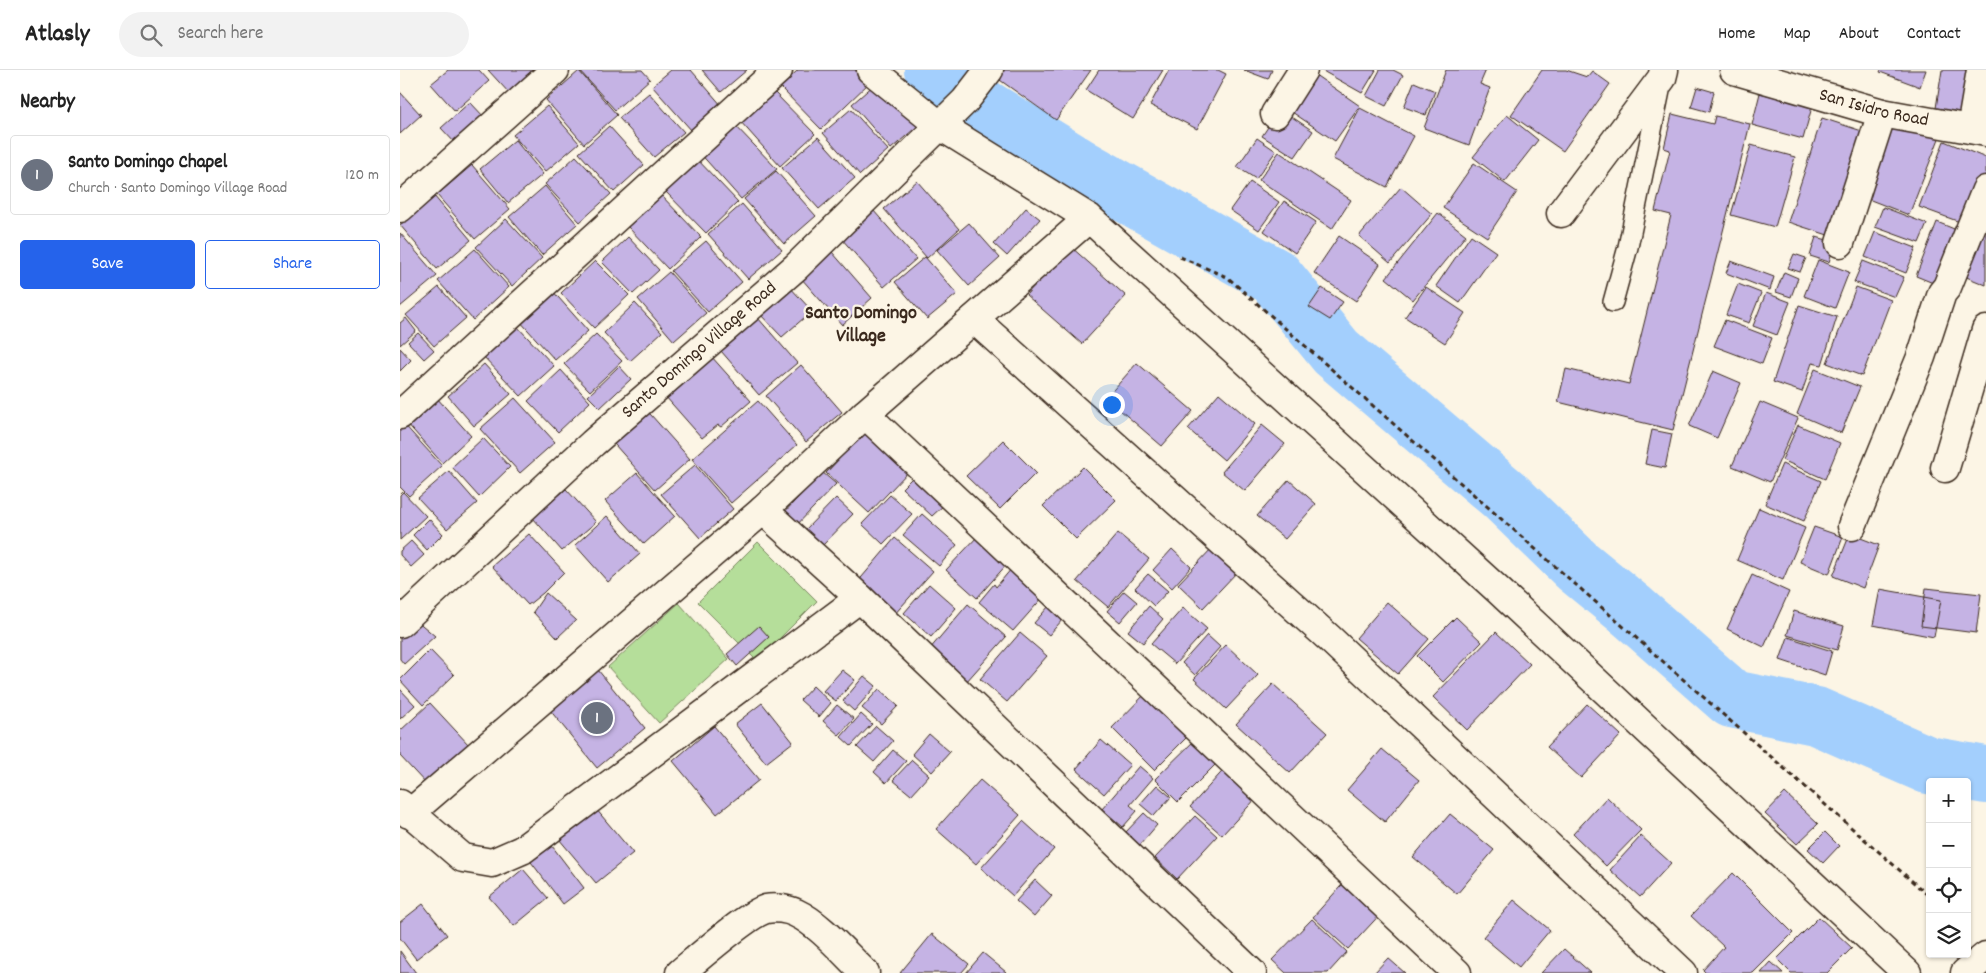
<!DOCTYPE html>
<html lang="en">
<head>
<meta charset="utf-8">
<style>
  body { margin:0; font-family:Dekko,sans-serif; background:#f2f2f2; color:#222 }
  .controls { position:absolute; right:15px; bottom:15px; display:grid; overflow:hidden; border-radius:5px; box-shadow:0 1px 4px #0004 }
  .controls button { width:45px; height:45px; display:grid; place-items:center; padding:0; border:0; border-bottom:1px solid #e0e0e0; background:#fff; color:#222; font:25px sans-serif }
  .you { position:absolute; left:711px; top:334px; width:18px; height:18px; margin:-12px; border:4px solid #fff; border-radius:50%; background:#1a73e8; box-shadow:0 0 0 8px #1a73e833 }
  .badge { display:grid; place-items:center; width:32px; height:32px; border-radius:50%; background:#2563eb; color:#fff; font-size:16px; font-weight:700 }
  .pin { position:absolute; translate:-50% -50%; border:2px solid #fff; box-shadow:0 1px 5px #0006 }
  .list { margin:0; padding:0; list-style:none }
  h2 { display:flex; justify-content:space-between; align-items:center; height:65px; margin:0; padding:0 20px; font-size:21px }
  h2 small { font-size:16px; font-weight:400; color:#767676 }
  .list li { display:grid; grid-template-columns:32px 1fr auto; gap:15px; align-items:center; box-sizing:border-box; height:80px; margin:0 10px 10px; padding:0 10px; border:1px solid #e0e0e0; border-radius:5px }
  .list b { display:block; font-size:19px; white-space:nowrap }
  .list p { margin:0; font-size:16px; white-space:nowrap; color:#767676 }
  .list em { font-size:16px; font-style:normal; color:#767676 }
  .actions { display:flex; gap:10px; padding:15px 20px }
  .actions a { flex:1; padding:11px 0; border:1px solid #2563eb; border-radius:5px; text-align:center; font-size:18px; color:#2563eb }
  .actions .main { background:#2563eb; color:#fff }
  .icon { flex:none; width:28px; height:28px; fill:none; stroke:currentColor; stroke-width:2; stroke-linecap:round; stroke-linejoin:round }
  .map { position:relative; flex:none; width:1586px; height:903px; overflow:hidden }
  header { display:flex; align-items:center; gap:30px; box-sizing:border-box; height:70px; padding:0 25px; background:#fff; border-bottom:1px solid #e0e0e0 }
  header strong { font-size:24px }
  nav { display:flex; gap:28px; margin-inline-start:auto; font-size:18px }
  .search { width:350px; height:45px; background:#f2f2f2; display:flex; align-items:center; gap:12px; box-sizing:border-box; padding:0 18px; border-radius:28px; color:#767676; font-size:19px }
  main { display:flex }
  aside { flex:1; background:#fff }
  .map>svg:first-child { display:block }
  .green { fill:#b5de9a; stroke:#78845c }
  .lines { fill:none; stroke-linecap:round; stroke-linejoin:round }
  .river { stroke:#a3cffd; stroke-width:58 }
  .building { fill:#c5b3e4; stroke:#3b2a1e }
  .service-casing { stroke:#3b2a1e; stroke-width:22 }
  .minor-casing { stroke:#3b2a1e; stroke-width:31 }
  .secondary-casing { stroke:#3b2a1e; stroke-width:31 }
  .path { stroke:#3b2a1e; stroke-width:3; stroke-dasharray:5 4; stroke-linecap:butt }
  .service { stroke:#fcf5e5; stroke-width:19 }
  .minor { stroke:#fcf5e5; stroke-width:28 }
  .secondary { stroke:#fcf5e5; stroke-width:28 }
  .labels { text-anchor:middle; dominant-baseline:central; stroke-width:4.5; stroke-linejoin:round; paint-order:stroke }
  .street-label { font-size:19px; fill:#3b2a1e; stroke:#fcf5e5 }
  .neighbourhood-label { font-size:20px; font-weight:bold; fill:#3b2a1e; stroke:#fcf5e5 }
</style>
</head>
<body>
<header>
<strong>Atlasly</strong>
<div class="search"><svg class="icon" aria-label="search" viewBox="0 0 24 24"><circle cx="10" cy="10" r="6"/><path d="M15 15l6 6"/></svg>Search here</div>
<nav><a>Home</a><a>Map</a><a>About</a><a>Contact</a></nav>
</header>
<main>
<aside>
<h2>Nearby<small></small></h2>
<ul class="list">
<li><span class="badge" style="background:#6b7280">1</span><div><b>Santo Domingo Chapel</b><p>Church · Santo Domingo Village Road</p></div><em>120 m</em></li>
</ul>
<div class="actions"><a class="main">Save</a><a>Share</a></div>
</aside>
<div class="map">
<svg width="1586" height="903" viewBox="0 0 1586 903">
  <rect width="100%" height="100%" fill="#fcf5e5"/>
  <filter id="ink" filterUnits="userSpaceOnUse"><feTurbulence type="fractalNoise" baseFrequency=".02" numOctaves="2"/><feDisplacementMap in="SourceGraphic" scale="10" xChannelSelector="R" yChannelSelector="G"/><feConvolveMatrix kernelMatrix="1 2 1 2 8 2 1 2 1" color-interpolation-filters="sRGB"/></filter>
  <g filter="url(#ink)">
    <path class="green" d="M358,472l59,59 -60,60 -59,-59z
      M279,533l50,56 -70,64 -51,-56z"/>
    <g class="lines">
      <path class="river" d="M533,0l28,24 120,74 194,109 61,75 168,143 73,71 55,45 100,88 84,17 112,49 58,10"/>
    </g>
    <path class="building" d="M48,0h31l10,11 -34,30 -24,-27z
      M88,0h49l-27,24z
      M179,0h63l8,9 -35,31z
      M271,0h20l31,36 -30,25 -40,-45z
      M302,0h45l-26,22z
      M398,0h60l12,12 -49,47 -41,-42z
      M602,0h89l-35,50 -59,-42z
      M699,0h64l-30,49 -47,-29z
      M769,0h49l8,4 -29,55 -47,-24z
      M844,0h28l-4,9z
      M921,0h55l-14,23z
      M980,0h13l10,5 -17,31 -20,-10z
      M1046,0h40l-6,14 10,4 -21,57 -45,-17z
      M1142,0h24l21,7 5,-6 18,13 -47,67 -52,-36z
      M1481,0h45l-6,17 -40,-15z
      M1542,0h35l-7,44 -34,-6z
      M179,1l38,44 -33,29 -38,-44z
      M911,2l49,34 -25,35 -49,-33z
      M482,8l39,45 -30,26 -39,-45z
      M1014,12l21,9 -9,24 -22,-8z
      M1297,17l17,5 -5,20 -18,-5z
      M0,22l21,23 -21,19z
      M374,22l41,42 -35,32 -40,-45z
      M249,23l35,39 -30,25 -35,-39z
      M1360,23l52,14 -9,32 -51,-14z
      M70,32l15,16 -29,26 -15,-16z
      M147,36l32,37 -34,29 -32,-37z
      M960,38l54,28 -27,51 -54,-28z
      M451,39l37,41 -28,25 -37,-42z
      M880,39l33,22 -18,26 -33,-21z
      M1272,44l41,10 2,-8 35,8 -77,306 -115,-28 8,-33 63,15 42,-169 -16,-4 15,-61 -6,-2z
      M1107,45l31,25 -33,42 -32,-25z
      M1422,48l43,14 -34,104 -43,-14z
      M1493,48l47,18 -31,79 -46,-18z
      M332,52l45,47 -36,30 -43,-48z
      M209,56l35,39 -30,27 -35,-39z
      M418,67l37,41 -36,31 -37,-41z
      M857,68l19,13 -20,28 -19,-12z
      M115,70l28,34 -35,29 -28,-34z
      M1544,71l42,17v20l-18,47 -49,-18z
      M1351,75l44,12 -20,70 -44,-12z
      M879,82l72,48 -19,29 -73,-49z
      M176,86l35,38 -31,28 -35,-38z
      M296,88l42,44 -32,31 -43,-44z
      M1074,93l43,29 -30,45 -44,-29z
      M72,95l38,44 -35,30 -38,-44z
      M376,101l40,45 -32,28 -40,-45z
      M517,111l42,48 -32,29 -43,-49z
      M850,112l29,20 -20,28 -29,-20z
      M145,116l32,38 -35,31 -33,-38z
      M1001,117l31,27 -42,49 -31,-27z
      M260,124l41,43 -33,32 -41,-43z
      M34,126l37,44 -34,29 -37,-44z
      M884,131l32,21 -21,31 -31,-22z
      M342,134l40,46 -34,29 -40,-45z
      M1483,137l44,17 -8,19 -44,-16z
      M626,138l14,11 -33,37 -13,-12z
      M473,140l43,49 -32,28 -43,-49z
      M1038,143l28,22 -53,65 -27,-22z
      M106,149l36,39 -30,28 -36,-39z
      M1537,152l27,11 -21,54 -27,-11z
      M569,153l31,35 -31,28 -32,-36z
      M1586,154v61l-27,-11z
      M1475,162l41,16 -10,25 -41,-16z
      M0,163l37,43 -37,31z
      M1071,165l25,17 -36,51 -24,-17z
      M939,166l41,28 -24,37 -42,-28z
      M228,167l31,33 -26,24 -31,-32z
      M1416,167l19,5 -6,20 -19,-6z
      M306,171l36,41 -34,30 -37,-41z
      M670,176l56,50 -44,48 -56,-49z
      M75,179l34,38 -36,33 -35,-39z
      M432,182l40,46 -30,27 -41,-47z
      M1394,184l12,4 -6,14 -12,-4z
      M525,187l32,37 -30,25 -32,-37z
      M1418,190l31,12 -14,36 -31,-12z
      M195,191l34,34 -35,33 -33,-35z
      M1331,191l43,16 -4,13 -44,-17z
      M1463,191l41,16 -9,20 -41,-15z
      M269,202l37,41 -32,28 -36,-42z
      M1384,202l14,6 -7,19 -15,-5z
      M1338,214l23,9 -12,30 -23,-8z
      M388,215l24,26 -30,26 -25,-26z
      M39,217l27,31 -32,28 -28,-31z
      M1026,217l39,26 -20,30 -40,-26z
      M1456,217l35,13 -29,76 -35,-13z
      M922,218l21,14 -13,18 -21,-13z
      M151,219l37,42 -33,29 -37,-41z
      M1366,223l24,9 -13,33 -24,-9z
      M235,233l27,29 -32,29 -26,-28z
      M1399,235l38,12 -15,48 -10,-2 -10,29 -29,-10z
      M6,248l10,13 -16,14v-22z
      M358,248l39,45 -38,32 -38,-44z
      M1325,250l47,18 -10,26 -48,-18z
      M115,254l39,42 -33,30 -40,-42z
      M18,263l16,17 -10,9 -16,-17z
      M196,264l26,27 -32,30 -26,-27z
      M0,278l11,12 -11,11z
      M311,286l40,45 -30,26 -3,-2 -16,13 -37,-42z
      M737,293l56,48 -31,35 -56,-48z
      M84,294l27,30 -37,32 -26,-30z
      M401,295l41,47 -36,30 -40,-46z
      M219,296l12,13 -31,29 -12,-12z
      M1415,299l45,18 -19,46 -44,-19z
      M161,300l29,32 -32,30 -30,-31z
      M1313,301l28,12 -24,55 -28,-12z
      M819,323l36,31 -31,36 -36,-31z
      M36,327l35,39 -29,27 -36,-41z
      M115,328l40,44 -35,31 -40,-44z
      M358,331l39,44 -66,58 -39,-44z
      M1360,332l38,16 -28,64 -38,-16z
      M243,336l47,53 -35,31 -48,-54z
      M2,352l40,44 -33,30 -9,-9v-63z
      M862,355l23,19 -40,47 -23,-19z
      M1398,355l42,18 -15,36 -43,-19z
      M466,360l43,41 -40,42 -43,-40z
      M1252,360l20,4 -7,34 -20,-4z
      M83,368l27,29 -31,30 -27,-30z
      M603,370l33,33 -36,36 -34,-33z
      M1382,394l39,17 -17,40 -39,-17z
      M295,395l38,44 -33,29 -39,-44z
      M683,397l33,33 -40,39 -33,-33z
      M49,401l28,32 -30,26 -29,-31z
      M422,402l14,12 -44,46 -13,-12z
      M237,403l38,43 -31,28 -39,-43z
      M514,406l30,29 -12,11 -30,-28z
      M889,410l27,24 -31,35 -28,-23z
      M166,419l30,33 -34,29 -29,-33z
      M3,422l23,24 -26,24v-45z
      M490,425l22,19 -29,30 -21,-20z
      M436,428l17,16 -31,32 -17,-16z
      M1359,438l46,20 -22,52 -46,-20z
      M522,444l35,31 -18,21 -36,-31z
      M207,446l33,38 -32,28 -33,-37z
      M29,449l14,15 -16,16 -14,-15z
      M1414,457l29,10 -14,37 -29,-12z
      M718,463l31,26 -41,48 -31,-26z
      M129,464l35,38 -21,21 -15,12 -36,-39z
      M1450,464l29,11 -16,43 -30,-12z
      M578,466l30,27 -31,35 -31,-28z
      M495,468l38,33 -40,45 -37,-32z
      M11,471l13,14 -13,12 -11,-12v-4z
      M813,477l25,24 -35,37 -25,-24z
      M772,479l19,18 -19,21 -19,-18z
      M612,498l32,28 -31,35 -34,-29 15,-18 2,3z
      M748,504l20,17 -14,15 -19,-18z
      M1352,505l37,17 -25,55 -37,-18z
      M529,514l27,24 -25,29 -27,-24z
      M1526,518l55,6 -5,39 -55,-7z
      M1480,519l61,11 -7,37 -61,-12z
      M724,521l13,11 -17,20 -13,-11z
      M146,523l30,27 -19,18 -24,-26z
      M987,532l42,37 -31,35 -42,-36z
      M568,534l38,33 -40,45 -37,-32z
      M649,536l14,13 -14,16 -15,-12z
      M749,536l14,13 -20,24 -15,-12z
      M783,538l24,21 -32,35 -24,-20z
      M1394,541l50,15 -7,24 -50,-15z
      M1056,547l26,25 -39,40 -26,-26z
      M16,550l19,16 -31,28 -4,-5v-24z
      M359,556l10,11 -32,29 -10,-12z
      M1096,562l34,32 -63,66 -34,-33z
      M620,563l27,23 -40,46 -27,-23z
      M807,565l13,12 -25,28 -13,-12z
      M1388,567l44,14 -7,24 -45,-15z
      M826,575l32,30 -32,34 -32,-30z
      M30,580l24,25 -31,30 -23,-25z
      M198,600l47,58 -48,40 -48,-59z
      M442,600l13,10 -19,21 -13,-10z
      M464,606l12,10 -22,25 -11,-10z
      M873,614l54,49 -37,40 -54,-49z
      M413,616l18,17 -12,14 -19,-17z
      M0,619l15,16 -15,14z
      M479,619l19,17 -17,18 -19,-16z
      M748,621l43,42 -37,37 -42,-42z
      M30,633l39,42 -42,40 -27,-29v-25z
      M362,633l31,39 -27,21 -31,-39z
      M1187,634l34,31 -40,43 -34,-31z
      M437,635l17,14 -15,16 -16,-14z
      M461,644l11,10 -21,22 -10,-9z
      M314,656l45,54 -42,34 -44,-53z
      M476,656l17,15 -19,21 -17,-15z
      M529,664l21,18 -18,20 -20,-18z
      M799,666l23,22 -44,44 -23,-23z
      M701,670l29,25 -26,29 -28,-25z
      M982,679l37,31 -34,42 -38,-32z
      M493,680l13,11 -20,22 -12,-11z
      M512,690l17,15 -18,20 -18,-15z
      M829,694l32,29 -39,42 -32,-28z
      M739,696l14,12 -23,27 7,6 -14,16 -21,-18z
      M580,710l40,35 -44,49 -40,-35z
      M757,715l14,12 -17,19 -14,-12z
      M1385,723l33,31 -21,20 -32,-30z
      M1207,727l34,33 -35,36 -33,-32z
      M196,739l37,44 -37,30 -37,-44z
      M744,743l13,12 -18,21 -14,-13z
      M1050,744l44,36 -37,44 -44,-37z
      M795,746l22,20 -40,43 -22,-21z
      M623,751l31,28 -41,47 -32,-28z
      M1425,762l14,14 -16,17 -15,-14z
      M1241,766l30,27 -31,34 -30,-27z
      M149,772l35,46 -21,16 -35,-46z
      M123,799l25,29 -34,28 -25,-29z
      M1333,803l60,60 -40,40h-47l-3,-3 21,-23 -33,-31z
      M949,807l36,32 -37,40 -35,-32z
      M635,810l17,16 -18,21 -18,-16z
      M1114,830l36,30 -31,37 -36,-30z
      M23,834l24,31 -31,24 -16,-21v-16z
      M1419,847l33,31 -25,25h-36l-14,-14z
      M912,849l35,33 -19,21h-42l-14,-13z
      M532,864l37,30 -8,9h-61z
      M1164,879l27,24h-50z
      M0,881l16,22h-16z
      M583,883l23,19 -1,1h-39z
      M988,888l17,15h-31z
      M1371,892l12,11h-22z"/>
    <g class="lines">
      <g class="service-casing">
        <path id="service" d="M1213,232l15,-55 34,-166"/>
      </g>
      <g class="minor-casing">
        <g id="minor">
          <path d="M471,0l68,55 150,93 409,372 409,383"/>
          <path d="M875,44l28,-44"/>
          <path d="M1571,59l10,-59"/>
          <path d="M0,138l155,-138"/>
          <path d="M1161,143l101,-135 2,-8"/>
          <path d="M1440,173l42,-130"/>
          <path d="M574,249l355,319 354,335"/>
          <path d="M465,344l592,559"/>
          <path d="M0,345l378,-345"/>
          <path d="M1545,398l41,-138"/>
          <path d="M363,440l97,88 392,375"/>
          <path d="M1452,456l69,-169 21,-64 5,-6 39,-97"/>
          <path id="s1" d="M0,553l193,-180 203,-176 169,-166 24,-31"/>
          <path d="M0,734l63,54 29,5 30,-13 338,-252"/>
          <path d="M9,744l354,-304 102,-96 224,-196"/>
          <path d="M280,903c17,-14 68,-59 86,-64 9,-2 22,0 30,4 24,11 49,41 69,60"/>
          <path d="M1565,903l21,-17"/>
        </g>
      </g>
      <g class="secondary-casing">
        <g id="secondary">
          <path id="s2" d="M1334,0l148,43 104,19"/>
        </g>
      </g>
      <path class="path" d="M780,187l47,20 703,620"/>
      <use href="#service" class="service"/>
      <use href="#minor" class="minor"/>
      <use href="#secondary" class="secondary"/>
    </g>
  </g>
  <g class="labels">
    <g class="street-label">
      <text stroke="none"><textPath href="#s2" startOffset="145">San Isidro Road</textPath></text>
      <text stroke="none"><textPath href="#s1" startOffset="405">Santo Domingo Village Road</textPath></text>
    </g>
    <g class="neighbourhood-label">
      <text x="461" y="244">Santo Domingo<tspan x="461" dy="23">Village</tspan></text>
    </g>
  </g>
</svg>
<div class="controls">
<button>+</button>
<button>−</button>
<button><svg class="icon" aria-label="locate" viewBox="0 0 24 24"><circle cx="12" cy="12" r="6"/><path d="M12 2v4M12 18v4M2 12h4M18 12h4"/></svg></button>
<button><svg class="icon" aria-label="layers" viewBox="0 0 24 24"><path d="M12 4l9 5-9 5-9-5zM3 14l9 5 9-5"/></svg></button>
</div>
<div class="you"></div>
<div class="pin badge" style="left:197px;top:648px;background:#6b7280">1</div>
</div>
</main>
</body>
</html>
